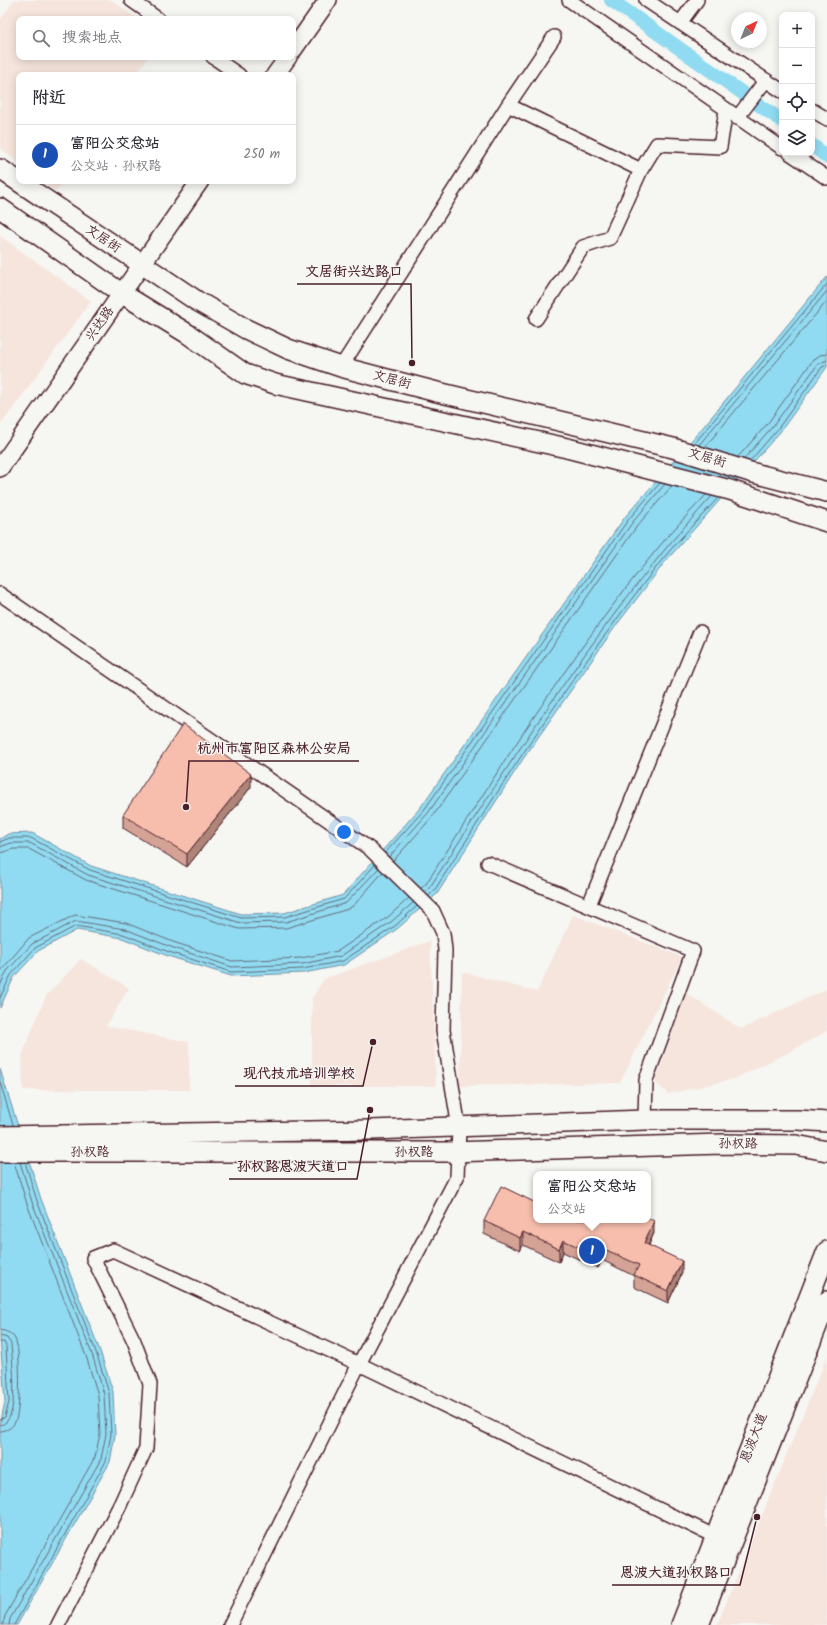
<!DOCTYPE html>
<html lang="zh">
<head>
<meta charset="utf-8">
<style>
  body { margin:0; font-family:Kalam,"LXGW WenKai TC",sans-serif; background:#f7f7f7; color:#2b2b33 }
  .controls { position:absolute; right:12px; top:12px; display:grid; overflow:hidden; border-radius:8px; box-shadow:0 2px 10px #0003 }
  .controls button { width:36px; height:36px; display:grid; place-items:center; padding:0; border:0; border-bottom:1px solid #e1e1e2; background:#fff; color:#2b2b33; font:20px sans-serif }
  .compass { position:absolute; left:731px; top:12px; width:36px; height:36px; border-radius:50%; background:#fff; box-shadow:0 2px 10px #0003; rotate:43deg }
  .you { position:absolute; left:344px; top:832px; width:14px; height:14px; margin:-10px; border:3px solid #fff; border-radius:50%; background:#1a73e8; box-shadow:0 0 0 6px #1a73e833 }
  .badge { display:grid; place-items:center; width:26px; height:26px; border-radius:50%; background:#0f766e; color:#fff; font-size:13px; font-weight:700 }
  .pin { position:absolute; translate:-50% -50%; border:2px solid #fff; box-shadow:0 1px 4px #0006 }
  .popup { position:absolute; left:533px; top:1171px; width:118px; height:52px; box-sizing:border-box; display:grid; place-content:center; border-radius:8px; background:#fff; filter:drop-shadow(0 1px 3px #0005); font-size:13px; white-space:nowrap; color:#7c7c81 }
  .popup b { font-size:15px; color:#2b2b33 }
  .popup::after { content:''; position:absolute; left:50%; top:100%; margin-left:-8px; border:8px solid transparent; border-top-color:#fff }
  .list { margin:0; padding:0; list-style:none }
  h2 { display:flex; justify-content:space-between; align-items:center; height:52px; margin:0; padding:0 16px; font-size:17px }
  h2 small { font-size:13px; font-weight:400; color:#7c7c81 }
  .list li { display:grid; grid-template-columns:26px 1fr auto; gap:12px; align-items:center; box-sizing:border-box; height:60px; padding:0 16px; border-top:1px solid #e1e1e2 }
  .list b { display:block; font-size:15px; white-space:nowrap }
  .list p { margin:0; font-size:13px; white-space:nowrap; color:#7c7c81 }
  .list em { font-size:13px; font-style:normal; color:#7c7c81 }
  .icon { flex:none; width:22px; height:22px; fill:none; stroke:currentColor; stroke-width:2; stroke-linecap:round; stroke-linejoin:round }
  .map { position:relative; flex:none; width:827px; height:1625px; overflow:hidden }
  .search { position:absolute; background:#fff; box-shadow:0 2px 10px #0003; left:16px; top:16px; width:280px; height:44px; display:flex; align-items:center; gap:10px; box-sizing:border-box; padding:0 14px; border-radius:8px; color:#7c7c81; font-size:15px }
  .panel { position:absolute; background:#fff; box-shadow:0 2px 10px #0003; left:16px; top:72px; width:280px; height:112px; border-radius:8px }
  .map>svg:first-child { display:block }
  .built { fill:#f6e5dd }
  .water { fill:#90dbf1; stroke:#7490a2 }
  .lines { fill:none; stroke-linecap:round; stroke-linejoin:round }
  .shore { stroke:#666a7a; stroke-width:1 }
  .canal { stroke:#90dbf1; stroke-width:14 }
  .minor-casing { stroke:#4a1f2b; stroke-width:16 }
  .tertiary-casing { stroke:#4a1f2b; stroke-width:20 }
  .secondary-casing { stroke:#4a1f2b; stroke-width:22 }
  .minor { stroke:#f6f6f2; stroke-width:13 }
  .tertiary { stroke:#f6f6f2; stroke-width:17 }
  .secondary { stroke:#f6f6f2; stroke-width:19 }
  .wall { fill:#d4a395; stroke:#4a1f2b }
  .shaded-wall { fill:#ad8579; stroke:#4a1f2b }
  .building { fill:#f7bead; stroke:#4a1f2b }
  .labels { text-anchor:middle; dominant-baseline:central; stroke-width:3; stroke-linejoin:round; paint-order:stroke }
  .street-label { font-size:13px; fill:#4a1f2b; stroke:#f6f6f2 }
  .leader { fill:none; stroke:#4a1f2b; stroke-width:1.5 }
  .callout-dot { fill:#4a1f2b; stroke:#f6f6f2; stroke-width:1.5 }
  .callout-label { font-size:14px; text-anchor:middle; font-weight:bold; fill:#4a1f2b; stroke:#f6f6f2; stroke-width:3; stroke-linejoin:round; paint-order:stroke }
</style>
</head>
<body>
<div class="map">
<svg width="827" height="1625" viewBox="0 0 827 1625">
  <rect width="100%" height="100%" fill="#f6f6f2"/>
  <filter id="ink" filterUnits="userSpaceOnUse"><feTurbulence type="fractalNoise" baseFrequency=".025" numOctaves="2"/><feDisplacementMap in="SourceGraphic" scale="8" xChannelSelector="R" yChannelSelector="G"/><feConvolveMatrix kernelMatrix="1 2 1 2 8 2 1 2 1" color-interpolation-filters="sRGB"/></filter>
  <g filter="url(#ink)">
    <path class="built" d="M14,0h97l27,19h-119v38h129l-12,18h-117v88l-19,-15v-128z
      M43,181h20l-7,10z
      M0,236l91,65 -91,125z
      M573,915l109,42 -62,126 -160,3 2,-114 75,20z
      M430,941l6,145h-124v-88l12,-19z
      M81,959l48,29 -23,38 83,16v48h-166l-1,-35 24,-59z
      M827,989v42l-36,20 -57,28 -66,15 -13,-12 31,-89 55,36z
      M827,1356v269h-110z"/>
    <path class="water" d="M827,277v90l-47,65 -115,130 -50,65 -94,135 -84,132 -40,35 -53,36 -40,8 -73,3 -63,-20 -46,-18 -45,-8 -39,21 -24,26 -14,31v-169l8,-5 24,-1 59,33 150,48 43,-1 59,-18 77,-87 205,-291 79,-91z
      M0,1069l41,130 59,152 13,41 2,43 -5,27 -93,163h-17v-200l5,-23 -5,-64z"/>
    <g class="lines">
      <path class="shore" d="M694,444l133,-160
        M699,445l128,-154
        M705,447l122,-146
        M738,457l30,-34 45,-63 7,-5 7,-1
        M744,459l29,-33 45,-62 9,-4
        M750,461l27,-31 45,-63 5,-2
        M0,842l9,-4h22l59,32 151,48 44,-1 59,-18 31,-34
        M0,847l11,-4h19l58,32 153,48 45,-1 60,-19 33,-35
        M0,853l13,-4h16l57,31 153,49 47,-1 62,-19 6,-4 29,-33
        M385,853l39,-43 204,-290 32,-37
        M389,857l39,-44 204,-290 33,-39
        M393,861l40,-45 204,-290 35,-40
        M421,888l5,-4c72,-113 143,-227 227,-330 17,-21 35,-40 53,-59
        M425,892l5,-5c72,-112 144,-225 228,-329 17,-22 36,-41 54,-62
        M428,896l6,-5c72,-113 144,-225 227,-330 18,-22 38,-42 57,-63
        M0,972l29,-34 46,-23 51,8 47,19 59,19 69,-3 37,-7 50,-34 21,-19
        M0,986l7,-15 25,-27 44,-23 49,8 46,18 61,20 70,-3 39,-8 50,-34 23,-20
        M0,998l11,-23 24,-27 41,-22 47,8 46,18 62,20 72,-3 40,-8 52,-35 22,-20
        M0,1082l13,43
        M0,1330c6,1 12,3 15,9 6,11 6,72 0,83 -3,6 -9,9 -15,9
        M0,1336l7,2 4,6c1,16 10,80 -11,81
        M0,1342h4l2,4 3,56 -4,15 -5,3
        M3,1625l2,-9 90,-159 5,-23 -2,-39 -12,-39 -59,-152 -13,-42
        M9,1625l1,-6 91,-160 5,-25 -2,-40 -12,-40 -60,-152 -12,-40
        M14,1625l92,-164 5,-27 -2,-41 -13,-41 -59,-151 -12,-39"/>
      <path class="canal" d="M611,0l171,121
        M812,145l15,12"/>
      <g class="minor-casing">
        <path id="minor" d="M131,0l27,19
          M569,0l213,148
          M646,0l136,91
          M680,23l17,-23
          M213,57l26,18
          M508,105l133,65
          M812,110l15,9
          M737,118l29,-38
          M790,153l37,25
          M536,319l47,-72 27,-9 31,-68 16,-26 63,3 6,-37
          M341,367l167,-262 46,-68
          M0,594l370,255 63,62 10,22 2,17 -2,80 16,98 -2,49 -98,187 -129,261
          M488,863l205,88 -47,129 -1,40
          M589,905l111,-273
          M58,1625l62,-120 26,-57 4,-64 -16,-43 -41,-83 20,-8 246,114 357,173"/>
      </g>
      <g class="tertiary-casing">
        <path id="tertiary" d="M293,50l35,-50
          M275,75l13,-18
          M0,468l200,-287"/>
      </g>
      <g class="secondary-casing">
        <path id="secondary" d="M0,169l197,132 49,28 42,20 53,18 92,24 240,57 77,24 77,20
          M0,208l121,85 67,41 57,40 30,10 292,64 163,42 97,32
          M0,1136l371,-6 274,-10h153l29,2
          M0,1152h451l271,-8 74,1 31,6
          M681,1625l146,-374
          M699,1625l128,-324"/>
      </g>
      <use href="#minor" class="minor"/>
      <use href="#tertiary" class="tertiary"/>
      <use href="#secondary" class="secondary"/>
    </g>
    <path class="wall" d="M251,787l-64,80 -64,-39v-13z
      M536,1203l118,30 -5,12 33,28 -14,30 -34,-16v-11l-32,-16 -4,8 -35,-16 -4,10 -36,-17 -3,6 -36,-17v-13z"/>
    <path class="shaded-wall" d="M251,774v13l-64,80v-13z
      M654,1221v12l-10,22v-12z
      M523,1232v13l-3,6v-13z
      M563,1240v12l-4,10v-13z
      M602,1248v12l-4,8v-12z
      M682,1261v12l-14,30v-12z"/>
    <path class="building" d="M183,724l68,50 -64,80 -64,-39z
      M501,1186l35,17v17h112v-2l6,3 -10,22 38,18 -14,30 -34,-16 5,-10 -37,-17 -4,8 -35,-16 -4,9 -36,-17 -3,6 -36,-17z"/>
  </g>
  <g class="labels">
    <g class="street-label">
      <text transform="translate(103 239) rotate(34)">文居街</text>
      <text transform="translate(100 324) rotate(-55)">兴达路</text>
      <text transform="translate(392 380) rotate(15)">文居街</text>
      <text transform="translate(707 458) rotate(17)">文居街</text>
      <text transform="translate(738 1144) rotate(1)">孙权路</text>
      <text x="90" y="1152">孙权路</text>
      <text x="414" y="1152">孙权路</text>
      <text transform="translate(754 1438) rotate(-69)">恩波大道</text>
    </g>
  </g>
  <path class="leader" d="M412 363L411 284H297M186 807L189 761H359M373 1042L363 1086H235M370 1110L357 1179H229M757 1517L740 1585H612"/>
  <g class="callout-dot">
    <circle cx="412" cy="363" r="4"/>
    <circle cx="186" cy="807" r="4"/>
    <circle cx="373" cy="1042" r="4"/>
    <circle cx="370" cy="1110" r="4"/>
    <circle cx="757" cy="1517" r="4"/>
  </g>
  <g class="callout-label">
    <text x="354" y="276">文居街兴达路口</text>
    <text x="274" y="753">杭州市富阳区森林公安局</text>
    <text x="299" y="1078">现代技术培训学校</text>
    <text x="293" y="1171">孙权路恩波大道口</text>
    <text x="676" y="1577">恩波大道孙权路口</text>
  </g>
</svg>
<div class="controls">
<button>+</button>
<button>−</button>
<button><svg class="icon" aria-label="locate" viewBox="0 0 24 24"><circle cx="12" cy="12" r="6"/><path d="M12 2v4M12 18v4M2 12h4M18 12h4"/></svg></button>
<button><svg class="icon" aria-label="layers" viewBox="0 0 24 24"><path d="M12 4l9 5-9 5-9-5zM3 14l9 5 9-5"/></svg></button>
</div>
<svg class="compass" viewBox="-18 -18 36 36"><path d="M0-13l5 13h-10z" fill="#e53935"/><path d="M0 13l5-13h-10z" fill="#7c7c81"/></svg>
<div class="you"></div>
<div class="pin badge" style="left:592px;top:1251px;background:#1a4fb4">1</div>
<div class="popup"><b>富阳公交总站</b>公交站</div>
<div class="search"><svg class="icon" aria-label="search" viewBox="0 0 24 24"><circle cx="10" cy="10" r="6"/><path d="M15 15l6 6"/></svg>搜索地点</div>
<section class="panel">
<h2>附近<small></small></h2>
<ul class="list">
<li><span class="badge" style="background:#1a4fb4">1</span><div><b>富阳公交总站</b><p>公交站 · 孙权路</p></div><em>250 m</em></li>
</ul>
</section>
</div>
</body>
</html>
